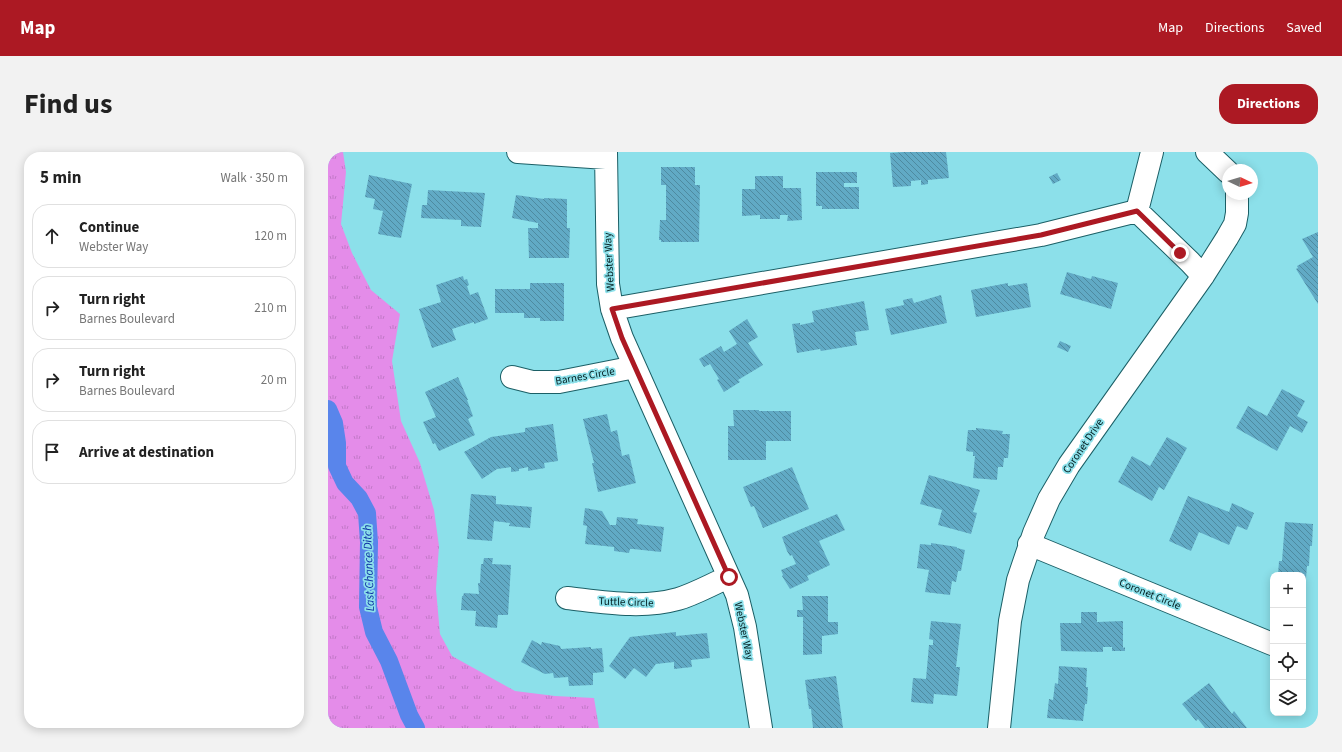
<!DOCTYPE html>
<html lang="en">
<head>
<meta charset="utf-8">
<style>
  body { margin:0; font-family:"Source Sans 3",sans-serif; background:#f2f2f2; color:#222 }
  .controls { position:absolute; right:12px; bottom:12px; display:grid; overflow:hidden; border-radius:8px; box-shadow:0 2px 10px #0003 }
  .controls button { width:36px; height:36px; display:grid; place-items:center; padding:0; border:0; border-bottom:1px solid #e0e0e0; background:#fff; color:#222; font:20px sans-serif }
  .compass { position:absolute; left:894px; top:12px; width:36px; height:36px; border-radius:50%; background:#fff; box-shadow:0 2px 10px #0003; rotate:94deg }
  .stop { position:absolute; width:12px; height:12px; margin:-9px; border:3px solid #ac1923; border-radius:50%; background:#fff }
  .stop.end { background:#ac1923; border-color:#fff; box-shadow:0 1px 4px #0008 }
  .list { margin:0; padding:0; list-style:none }
  h2 { display:flex; justify-content:space-between; align-items:center; height:52px; margin:0; padding:0 16px; font-size:17px }
  h2 small { font-size:13px; font-weight:400; color:#767676 }
  .list li { display:grid; grid-template-columns:26px 1fr auto; gap:12px; align-items:center; box-sizing:border-box; height:64px; margin:0 8px 8px; padding:0 8px; border:1px solid #e0e0e0; border-radius:16px }
  .list b { display:block; font-size:15px; white-space:nowrap }
  .list p { margin:0; font-size:13px; white-space:nowrap; color:#767676 }
  .list em { font-size:13px; font-style:normal; color:#767676 }
  .icon { flex:none; width:22px; height:22px; fill:none; stroke:currentColor; stroke-width:2; stroke-linecap:round; stroke-linejoin:round }
  .map { position:relative; flex:none; width:990px; height:576px; overflow:hidden; border-radius:16px }
  header { display:flex; align-items:center; gap:24px; box-sizing:border-box; height:56px; padding:0 20px; background:#ac1923; color:#fff }
  header strong { font-size:19px }
  nav { display:flex; gap:22px; margin-inline-start:auto; font-size:14px }
  .intro { display:flex; align-items:center; justify-content:space-between; box-sizing:border-box; height:96px; padding:0 24px }
  h1 { margin:0; font-size:28px }
  .button { padding:10px 18px; border-radius:16px; background:#ac1923; color:#fff; font-size:14px; font-weight:700 }
  main { display:flex; gap:24px; padding:0 24px }
  aside { flex:1; background:#fff; border-radius:16px; box-shadow:0 2px 10px #0003 }
  .map>svg:first-child { display:block }
  .grass { fill:url(#grass-tufts) }
  .lines { fill:none; stroke-linecap:round; stroke-linejoin:round }
  .canal { stroke:#5985eb; stroke-width:18 }
  .building { fill:url(#building-back-hatch) }
  .minor-casing { stroke:#1b5f66; stroke-width:24 }
  .minor { stroke:#fff; stroke-width:22 }
  .route { stroke:#ac1923; stroke-width:5 }
  .labels { text-anchor:middle; dominant-baseline:central; stroke-width:3.5; stroke-linejoin:round; paint-order:stroke }
  .street-label { font-size:11px; fill:#031f21; stroke:#8ce0ea }
  .water-label { font-size:12px; font-style:italic; fill:#0c2ea4; stroke:#8ce0ea }
</style>
</head>
<body>
<header>
<strong>Map</strong>
<nav><a>Map</a><a>Directions</a><a>Saved</a></nav>
</header>
<div class="intro"><h1>Find us</h1><a class="button">Directions</a></div>
<main>
<aside>
<h2>5 min<small>Walk · 350 m</small></h2>
<ul class="list">
<li><svg class="icon" aria-label="ahead" viewBox="0 0 24 24"><path d="M12 20V5M6 11l6-6 6 6"/></svg><div><b>Continue</b><p>Webster Way</p></div><em>120 m</em></li>
<li><svg class="icon" aria-label="right" viewBox="0 0 24 24"><path d="M7 20v-9h11M14 6l5 5-5 5"/></svg><div><b>Turn right</b><p>Barnes Boulevard</p></div><em>210 m</em></li>
<li><svg class="icon" aria-label="right" viewBox="0 0 24 24"><path d="M7 20v-9h11M14 6l5 5-5 5"/></svg><div><b>Turn right</b><p>Barnes Boulevard</p></div><em>20 m</em></li>
<li><svg class="icon" aria-label="arrive" viewBox="0 0 24 24"><path d="M6 21V4h12l-3 4 3 4H6"/></svg><div><b>Arrive at destination</b></div></li>
</ul>
</aside>
<div class="map">
<svg width="990" height="576" viewBox="0 0 990 576">
  <defs>
    <pattern id="grass-tufts" width="24" height="20" patternUnits="userSpaceOnUse"><rect width="24" height="20" fill="#e48ce9"/><path d="M3 7l-1-3M5 7V3M7 7l1-3M15 17l-1-3M17 17v-4M19 17l1-3" fill="none" stroke="#c278c8"/></pattern>
    <pattern id="building-back-hatch" width="6" height="6" patternUnits="userSpaceOnUse"><rect width="6" height="6" fill="#61aac5"/><path d="M-1 5l2 2M0 0l6 6M5-1l2 2" fill="none" stroke="#4e8aa0"/></pattern>
  </defs>
  <rect width="100%" height="100%" fill="#8ce0ea"/>
  <path class="grass" d="M0,0h15l3,20 -5,52 11,29 19,37 29,24 -8,47 9,60 19,42 14,47 5,36 -3,43 4,45 12,22 63,35 40,5 39,2 5,30h-271z"/>
  <g class="lines">
    <path class="canal" d="M0,257l6,14 3,20v23l8,17 14,15 8,15 2,29 -1,65 6,25 15,29 20,54 7,13"/>
  </g>
  <path class="building" d="M576,0h42l3,26 -21,2v4l-7,1v-5l-10,1v5l-18,1 -3,-34z
    M333,15h34v18h5l-1,57h-38v-2h-2l1,-20h6v-35h-5z
    M488,20h41v11h-13v4h15v22h-37v-3h-6z
    M729,21l4,7 -8,4 -4,-7z
    M41,23l43,9 -11,54 -23,-4 5,-23 -10,-2 2,-10 -10,-2z
    M427,24h28v12h18l1,32 -15,1 1,-6h-8v4h-20v-4l-18,1v-27h13z
    M100,38l57,3 -4,34 -20,-1v-6l-40,-2 1,-13h5z
    M188,43l28,4v-1l23,1v29h3l-1,30h-40l-1,-30h10v-5l-26,-5z
    M990,80v72l-22,-35 2,-1 -1,-2 16,-9 -11,-18z
    M739,120l24,7 1,-3 26,7 -7,26 -51,-15z
    M135,124l1,4 3,-1 2,6 -2,1 3,9 8,-3 10,27 -14,5v-2l-22,7 4,11 -24,8 -13,-39 22,-7 -5,-17z
    M202,131h34v38h-24v-3h-16v-5h-29v-24h35z
    M680,131v3l19,-3 4,24 -55,10 -5,-27z
    M613,143l6,28 -56,12 -6,-26 19,-4 -1,-5 9,-2 2,5z
    M536,149l5,29 -14,2 2,13 -36,6 -1,-2 -23,4 -5,-29 8,-1v2l14,-3 -2,-11z
    M419,167l11,18 -10,6 15,22 -25,15 2,2 -16,10 -7,-12 2,-1 -9,-15 -6,3 -5,-8 22,-13 3,6 13,-8 -8,-13z
    M732,189l11,5 -3,6 -11,-5z
    M130,225l10,23h-1l6,16 -5,3 7,16 -36,16 -4,-8 -2,1 -10,-22 13,-5 -11,-25z
    M954,237l23,12 -8,15 11,6 -6,11 -12,-7 -13,25 -41,-23 12,-22 19,10z
    M405,258h26v1h32v30h-25v19h-38v-34h6z
    M279,262l4,18 6,-2 5,26 7,-2 7,29 -38,9 -6,-29h2l-11,-44z
    M225,272l5,37 -14,2 1,5 -17,3v-4l-9,2v2l-8,1v-5l-14,2 -15,10 -18,-27 27,-15 34,-5v-4z
    M648,276l27,3 -1,3h8l-2,24h-4l-1,9h-5l-1,13 -24,-2 2,-22h-2v-4l-7,-1 2,-21h8z
    M839,285l20,11 -23,42 -5,-3 -7,14 -34,-19 14,-26 18,10z
    M464,315l17,42 -46,19 -9,-22 -3,1 -8,-20z
    M601,323l51,15 -7,22 4,1 -6,21 -33,-9 4,-15 -22,-6z
    M143,342l25,2v8l36,3 -2,21 -21,-2 1,-3 -16,-2 -2,20 -25,-2z
    M860,344l41,16 3,-9 22,10 -7,17 -10,-4 -8,19 -30,-13 -8,19 -22,-10z
    M257,356l17,3 8,14h6l1,-8 21,2 -1,5 27,3 -3,25 -28,-3h-3l-1,4 -15,-2v-4l-29,-3 2,-18 -4,-1z
    M509,362l8,16 -26,11 11,24 -23,11 2,4 -19,9 -8,-13 1,-1 -2,-5 15,-6 -4,-9 -2,1 -3,-5 -5,-14z
    M957,370l28,2 -1,22h-2l-1,20h-2l-2,25h-2v-16h-25l1,-14h3z
    M603,391l26,4v1l8,2 -4,21h-3l-2,11 -4,-1 -2,14 -25,-3 4,-22 -12,-2 3,-24 11,1z
    M156,406h9l-1,6 19,1 -3,50h-10l-1,13 -22,-2 1,-15 -15,-1 1,-14h1l1,-3 15,1 -1,-11h2l1,-19h2z
    M474,444h26v26h10v12l-16,2v18l-19,1v-38h-6v-7h6z
    M753,460h16v10l26,-1v27l2,-1v4h-13v-4h-9v5l-42,-1 -1,-28h21z
    M603,469l30,3 -5,43h4l-3,29 -23,-2 -1,10 -22,-2 2,-24 13,1 3,-34h4v-5l-4,-1z
    M348,480v4l31,-3 3,25 -19,2 1,7 -18,2v-7l-18,2 -10,13 -12,-9 -9,11 -16,-13 21,-29z
    M204,488l9,5 1,-3 18,4 1,3 30,-2v2l11,-1 2,24 -11,1v12l-24,1 -1,-9 -14,1 -1,-5 -8,1 -24,-12z
    M731,514l28,2 -1,19h2l-1,17h-2l-2,17 -36,-3 2,-19 4,1 2,-17 3,1z
    M508,524l7,52h-30l-2,-19h-2l-4,-29z
    M881,531l23,31 2,-3 13,17h-42l-7,-9 -2,2 -14,-17z"/>
  <g class="lines">
    <g class="minor-casing">
      <path id="minor" d="M190,0l88,6
        M278,0l2,132 4,25 10,29 115,257 8,32 16,101
        M879,0l21,20
        M809,59l15,-59
        M284,157l429,-74 96,-24 53,51 13,14
        M184,225l20,5h27l76,-15
        M701,392l243,100
        M239,446c36,4 75,11 111,1 17,-5 34,-15 51,-22
        M671,576l11,-107 8,-41 16,-47 15,-34 20,-34 134,-189 24,-38 8,-14 2,-11v-19"/>
    </g>
    <use href="#minor" class="minor"/>
  </g>
  <g class="lines">
    <path class="route" d="M401,425l-107,-239 -10,-29 429,-74 96,-24 43,42"/>
  </g>
  <g class="labels">
    <g class="street-label">
      <text transform="translate(281 110) rotate(-93)">Webster Way</text>
      <text transform="translate(257 224) rotate(-10)">Barnes Circle</text>
      <text transform="translate(755 294) rotate(-56)">Coronet Drive</text>
      <text transform="translate(822 442) rotate(22)">Coronet Circle</text>
      <text transform="translate(298 450) rotate(2)">Tuttle Circle</text>
      <text transform="translate(416 479) rotate(78)">Webster Way</text>
    </g>
    <g class="water-label">
      <text transform="translate(41 416) rotate(-92)">Last Chance Ditch</text>
    </g>
  </g>
</svg>
<div class="controls">
<button>+</button>
<button>−</button>
<button><svg class="icon" aria-label="locate" viewBox="0 0 24 24"><circle cx="12" cy="12" r="6"/><path d="M12 2v4M12 18v4M2 12h4M18 12h4"/></svg></button>
<button><svg class="icon" aria-label="layers" viewBox="0 0 24 24"><path d="M12 4l9 5-9 5-9-5zM3 14l9 5 9-5"/></svg></button>
</div>
<svg class="compass" viewBox="-18 -18 36 36"><path d="M0-13l5 13h-10z" fill="#e53935"/><path d="M0 13l5-13h-10z" fill="#767676"/></svg>
<div class="stop" style="left:401px;top:425px"></div>
<div class="stop end" style="left:852px;top:101px"></div>
</div>
</main>
</body>
</html>
